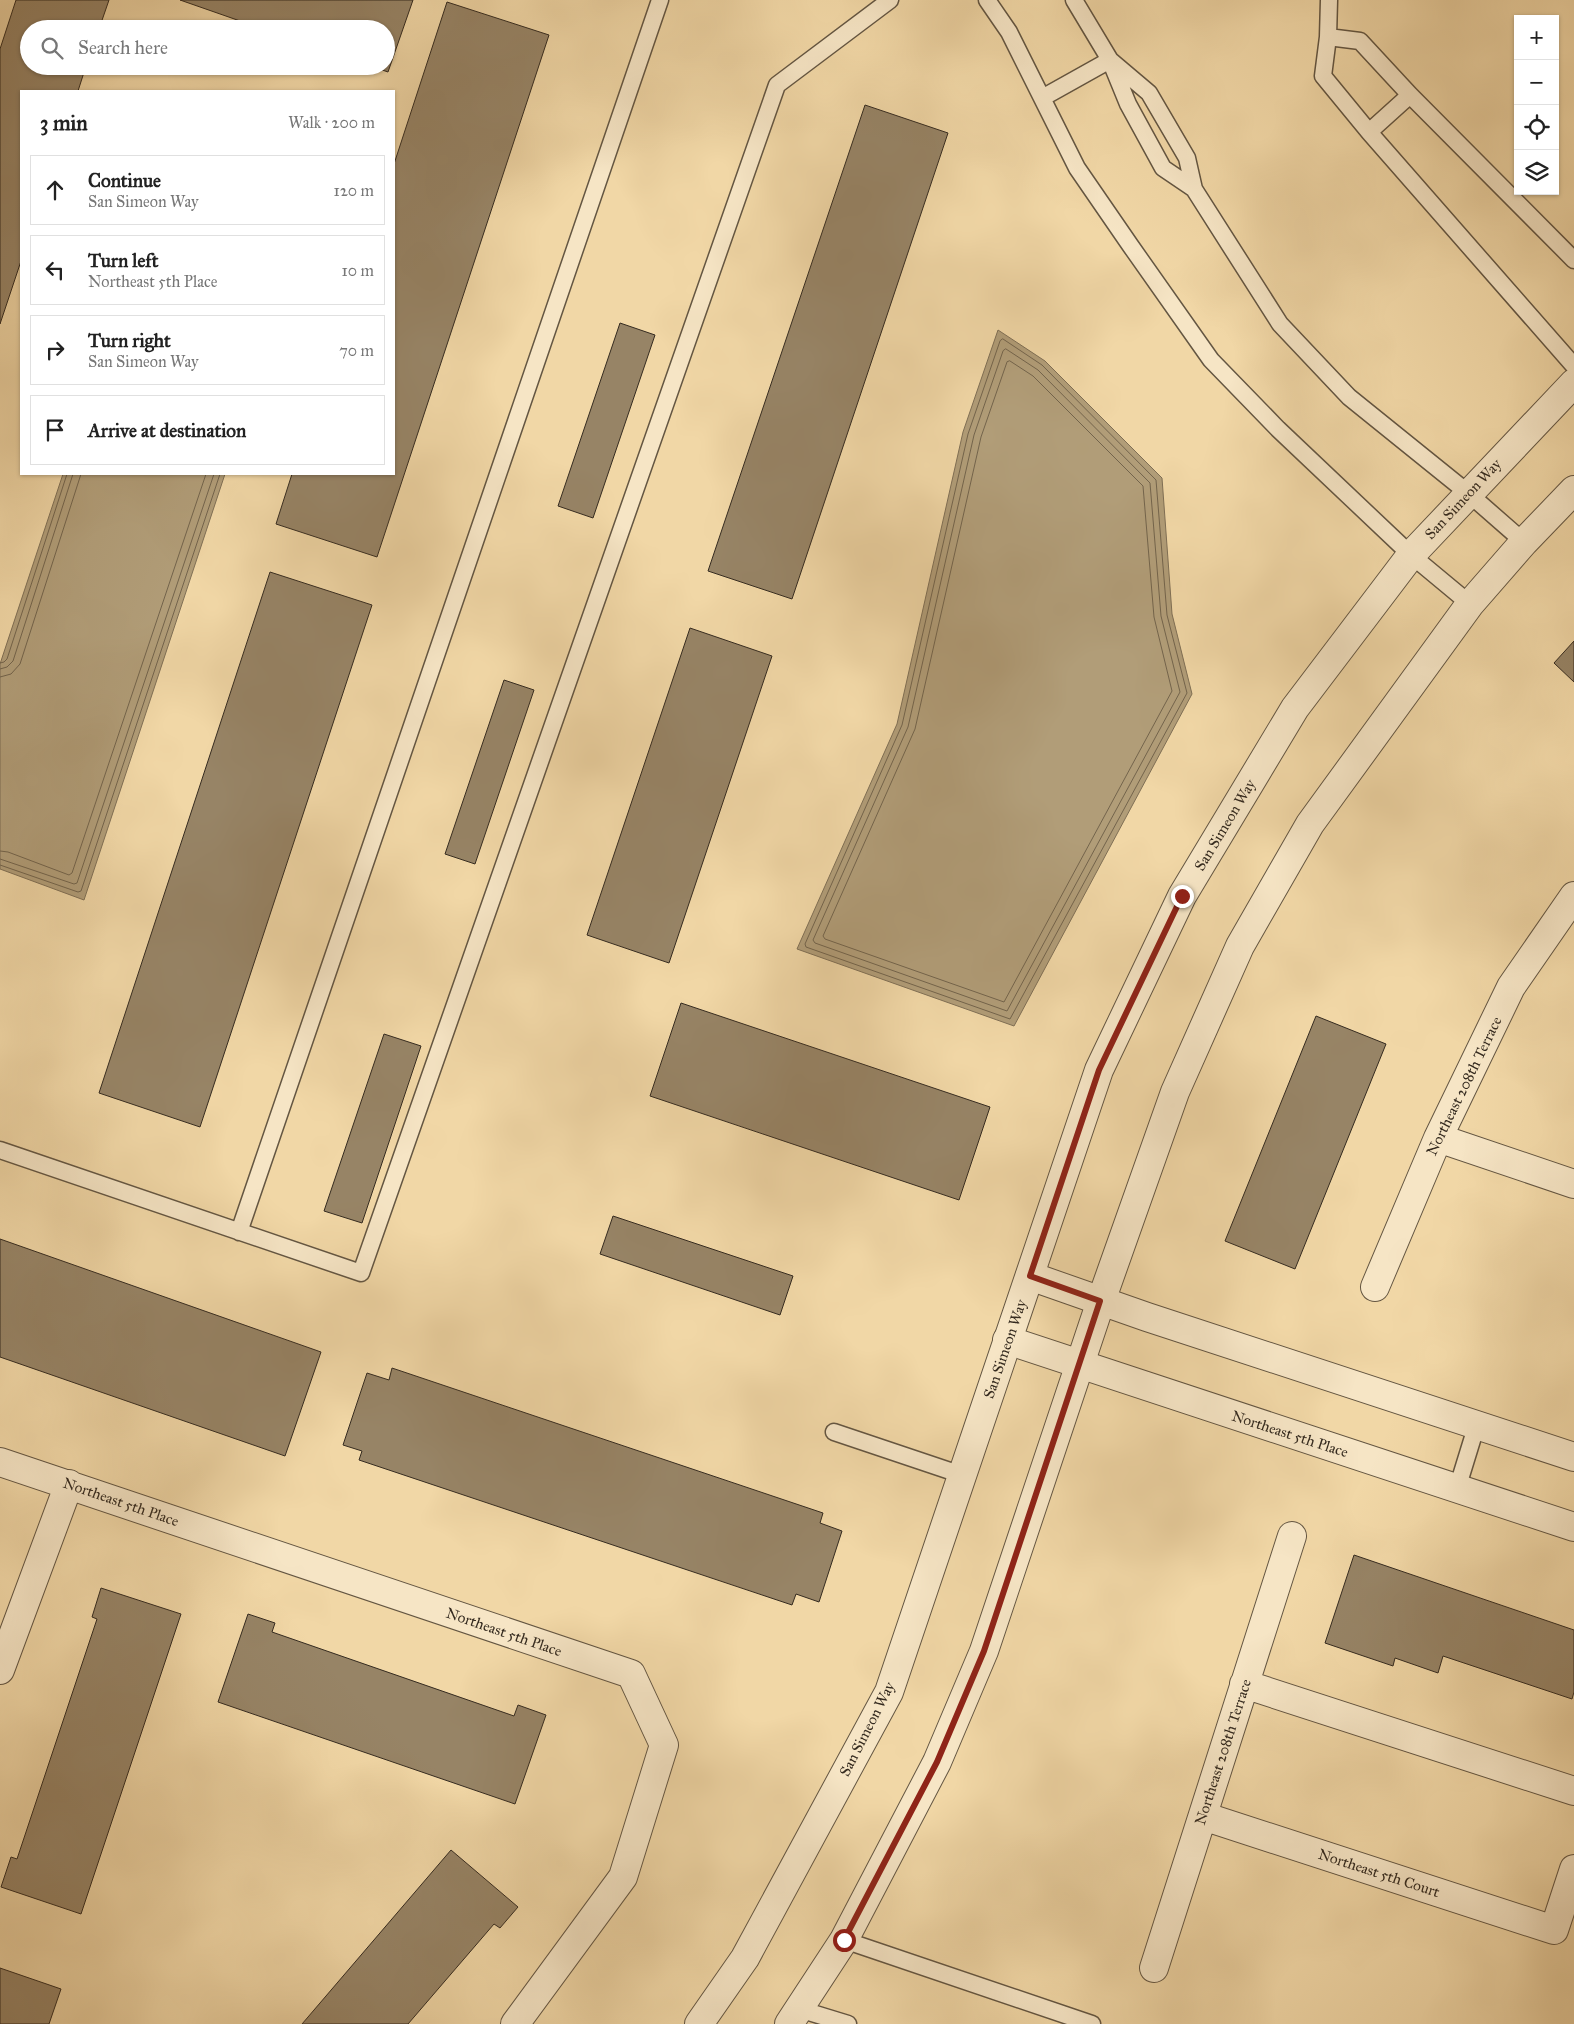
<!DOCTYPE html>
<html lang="en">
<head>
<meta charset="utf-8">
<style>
  body { margin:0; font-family:"IM FELL Great Primer",serif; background:#f2f2f2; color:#222 }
  .controls { position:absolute; right:15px; top:15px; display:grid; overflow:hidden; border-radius:0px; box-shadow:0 1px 4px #0004 }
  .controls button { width:45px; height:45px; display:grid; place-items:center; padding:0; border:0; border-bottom:1px solid #e0e0e0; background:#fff; color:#222; font:25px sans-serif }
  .stop { position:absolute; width:15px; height:15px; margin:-11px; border:4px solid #8f2418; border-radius:50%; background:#fff }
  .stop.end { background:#8f2418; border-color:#fff; box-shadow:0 1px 5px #0008 }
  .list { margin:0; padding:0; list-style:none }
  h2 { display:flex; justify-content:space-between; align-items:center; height:65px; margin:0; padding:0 20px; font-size:21px }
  h2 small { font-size:16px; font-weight:400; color:#767676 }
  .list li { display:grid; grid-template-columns:32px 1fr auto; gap:15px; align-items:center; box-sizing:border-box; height:70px; margin:0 10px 10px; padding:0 10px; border:1px solid #e0e0e0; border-radius:0px }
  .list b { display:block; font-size:19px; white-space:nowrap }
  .list p { margin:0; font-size:16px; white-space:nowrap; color:#767676 }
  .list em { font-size:16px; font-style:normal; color:#767676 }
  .icon { flex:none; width:28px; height:28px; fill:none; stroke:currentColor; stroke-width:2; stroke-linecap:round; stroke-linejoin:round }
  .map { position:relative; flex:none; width:1574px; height:2024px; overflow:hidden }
  .search { position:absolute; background:#fff; box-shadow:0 1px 4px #0004; left:20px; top:20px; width:375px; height:55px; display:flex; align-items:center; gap:12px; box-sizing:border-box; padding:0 18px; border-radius:28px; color:#767676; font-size:19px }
  .panel { position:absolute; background:#fff; box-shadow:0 1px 4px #0004; left:20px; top:90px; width:375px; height:385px; border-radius:0px }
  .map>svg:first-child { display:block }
  .water { fill:#b19d78; stroke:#7f6f55 }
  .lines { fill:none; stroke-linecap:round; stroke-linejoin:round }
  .shore { stroke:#73644c; stroke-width:1 }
  .building { fill:#978466; stroke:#352b20 }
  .service-casing { stroke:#645642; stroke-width:19 }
  .minor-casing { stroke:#645642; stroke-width:30 }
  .tertiary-casing { stroke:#645642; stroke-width:30 }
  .service { stroke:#f6e5c5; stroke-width:16 }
  .minor { stroke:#f6e5c5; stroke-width:28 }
  .tertiary { stroke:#f6e5c5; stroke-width:28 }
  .route { stroke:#8f2418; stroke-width:6 }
  .labels { text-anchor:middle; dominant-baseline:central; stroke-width:5; stroke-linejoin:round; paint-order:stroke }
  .street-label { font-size:15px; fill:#352b20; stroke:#f6e5c5 }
</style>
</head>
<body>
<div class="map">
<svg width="1574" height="2024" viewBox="0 0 1574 2024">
  <rect width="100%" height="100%" fill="#f1d7a6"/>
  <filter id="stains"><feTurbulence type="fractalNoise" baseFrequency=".004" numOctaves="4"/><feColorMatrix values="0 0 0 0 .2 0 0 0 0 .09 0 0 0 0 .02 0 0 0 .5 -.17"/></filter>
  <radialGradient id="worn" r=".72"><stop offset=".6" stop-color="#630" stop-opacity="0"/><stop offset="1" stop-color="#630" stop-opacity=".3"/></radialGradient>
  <path class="water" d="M998,330l47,31 117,117 10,136 20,80 -178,332 -217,-77 100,-225 66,-292z
    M63,474h162l-141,426 -84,-31v-205z"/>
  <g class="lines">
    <path class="shore" d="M1003,339l39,26 114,115 11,135 20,78 -177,326 -204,-72 -1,-3 97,-219 66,-291 32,-93z
      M1006,349l32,21 112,113 11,133 19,76 -173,319 -192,-68 -2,-3 95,-213 66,-292 29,-84z
      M1010,361l23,15 110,110 11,131 18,74 -168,311 -179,-63 -2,-3 92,-207 66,-292 26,-75z
      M0,663l4,-1 3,-3 60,-185
      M0,669l7,-2 6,-6 60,-187
      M0,677l11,-3 9,-10 61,-190
      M0,851l8,1 61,23 3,-2 134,-399
      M0,859l74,25 3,-1 137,-409
      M0,865l78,27 3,-1 139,-417"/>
  </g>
  <path class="building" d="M16,0h93l-10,29h-70v37h57l-8,25h-57v170l-21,63v-275z
    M180,0h233l-25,72 -17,-6h15v-37h-123z
    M447,2l102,33 -172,522 -101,-33 16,-50h102v-310z
    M865,105l83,28 -156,466 -84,-28z
    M620,323l35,12 -62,183 -35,-12z
    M270,572l102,33 -172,522 -101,-34z
    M690,628l82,28 -103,307 -82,-28z
    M1574,641v41l-20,-19z
    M504,680l30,10 -59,174 -30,-10z
    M681,1003l309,104 -31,93 -309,-104z
    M1316,1016l70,28 -91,225 -70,-28z
    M384,1034l37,12 -59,177 -38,-12z
    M613,1216l180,60 -13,39 -180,-61z
    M0,1239l321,113 -36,104 -285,-99z
    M392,1368l431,145 -3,10 22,8 -23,71 -23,-8 -4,11 -433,-145 3,-9 -19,-6 24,-72 22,7z
    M1354,1555l220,75v62l-2,7 -129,-43 -5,17 -43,-15 -2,8 -68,-23z
    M101,1588l80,26 -100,300 -80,-27 10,-30 6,2 80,-240 -5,-2z
    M248,1614l27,9 -3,9 242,84 4,-11 28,10 -31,89 -297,-102z
    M451,1850l67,57 -18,21 -6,-4 -86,100h-106z
    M0,1968l61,21 -12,35h-49z"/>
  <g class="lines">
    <g class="service-casing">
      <path id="service" d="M987,0l22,32 68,136 53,77 81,115 67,69 133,126 59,49
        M1074,0l36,60 18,44 35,64 31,21
        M1329,0l-1,37 -5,39 46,56 205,234
        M1328,37l32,4 50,54 164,165
        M1110,60l39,33 38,65 7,31 86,135 69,73 119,96 56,49
        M1042,98l68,-38
        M1369,132l41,-37
        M0,1150l361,123 416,-1188 113,-85
        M239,1232l421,-1232
        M834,1432l128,43
        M1457,1489l20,-65
        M844,1940l248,84
        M799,2009l49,15"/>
    </g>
    <g class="minor-casing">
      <path id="minor" d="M1438,1138l136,46
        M1030,1276l117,41 427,140
        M1375,1287l63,-149 73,-151 63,-91
        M1007,1340l567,187
        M0,1462l631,212 33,71 -41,132 -108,147
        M0,1670l69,-186
        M1244,1684l330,107
        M1203,1816l351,114 20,-61
        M1154,1968l138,-432"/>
    </g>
    <g class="tertiary-casing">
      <path id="tertiary" d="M699,2024l46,-66 144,-266 210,-622 83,-174 113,-188 116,-153 163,-172
        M789,2024l55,-84 93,-178 47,-111 117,-350 74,-209 65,-146 70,-122 160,-220 54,-62 50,-52"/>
    </g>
    <use href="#service" class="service"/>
    <use href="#minor" class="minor"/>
    <use href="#tertiary" class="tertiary"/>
  </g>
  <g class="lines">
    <path class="route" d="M844,1940l93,-178 47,-111 116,-350 -70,-25 69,-206 83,-174"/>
  </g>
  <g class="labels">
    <g class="street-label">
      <text transform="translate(1463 499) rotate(-47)">San Simeon Way</text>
      <text transform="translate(1225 825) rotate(-59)">San Simeon Way</text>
      <text transform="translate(1464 1086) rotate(-64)">Northeast 208th Terrace</text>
      <text transform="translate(1005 1349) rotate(-71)">San Simeon Way</text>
      <text transform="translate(1290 1434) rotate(18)">Northeast 5th Place</text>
      <text transform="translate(121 1502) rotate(19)">Northeast 5th Place</text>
      <text transform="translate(504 1632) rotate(19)">Northeast 5th Place</text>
      <text transform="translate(867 1729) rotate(-63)">San Simeon Way</text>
      <text transform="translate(1223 1752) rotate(-72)">Northeast 208th Terrace</text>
      <text transform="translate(1379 1873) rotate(18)">Northeast 5th Court</text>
    </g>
  </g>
  <rect width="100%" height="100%" filter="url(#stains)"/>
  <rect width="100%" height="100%" fill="url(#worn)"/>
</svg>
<div class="controls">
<button>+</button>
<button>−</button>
<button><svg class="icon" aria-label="locate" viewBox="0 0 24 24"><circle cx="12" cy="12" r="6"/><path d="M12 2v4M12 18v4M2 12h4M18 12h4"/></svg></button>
<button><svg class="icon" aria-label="layers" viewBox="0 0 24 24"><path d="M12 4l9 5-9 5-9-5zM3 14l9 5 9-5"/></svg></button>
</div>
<div class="stop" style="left:844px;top:1940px"></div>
<div class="stop end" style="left:1182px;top:896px"></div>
<div class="search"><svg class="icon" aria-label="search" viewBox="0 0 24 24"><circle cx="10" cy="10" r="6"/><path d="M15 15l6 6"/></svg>Search here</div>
<section class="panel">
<h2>3 min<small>Walk · 200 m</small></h2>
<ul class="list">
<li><svg class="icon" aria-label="ahead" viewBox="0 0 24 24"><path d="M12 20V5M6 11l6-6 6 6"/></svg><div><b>Continue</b><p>San Simeon Way</p></div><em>120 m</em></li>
<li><svg class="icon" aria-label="left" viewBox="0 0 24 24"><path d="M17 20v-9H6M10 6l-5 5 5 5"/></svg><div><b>Turn left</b><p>Northeast 5th Place</p></div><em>10 m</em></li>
<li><svg class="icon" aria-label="right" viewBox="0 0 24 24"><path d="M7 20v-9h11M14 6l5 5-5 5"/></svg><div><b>Turn right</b><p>San Simeon Way</p></div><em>70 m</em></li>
<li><svg class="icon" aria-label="arrive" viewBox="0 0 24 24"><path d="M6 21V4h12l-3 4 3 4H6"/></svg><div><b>Arrive at destination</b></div></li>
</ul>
</section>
</div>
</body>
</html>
